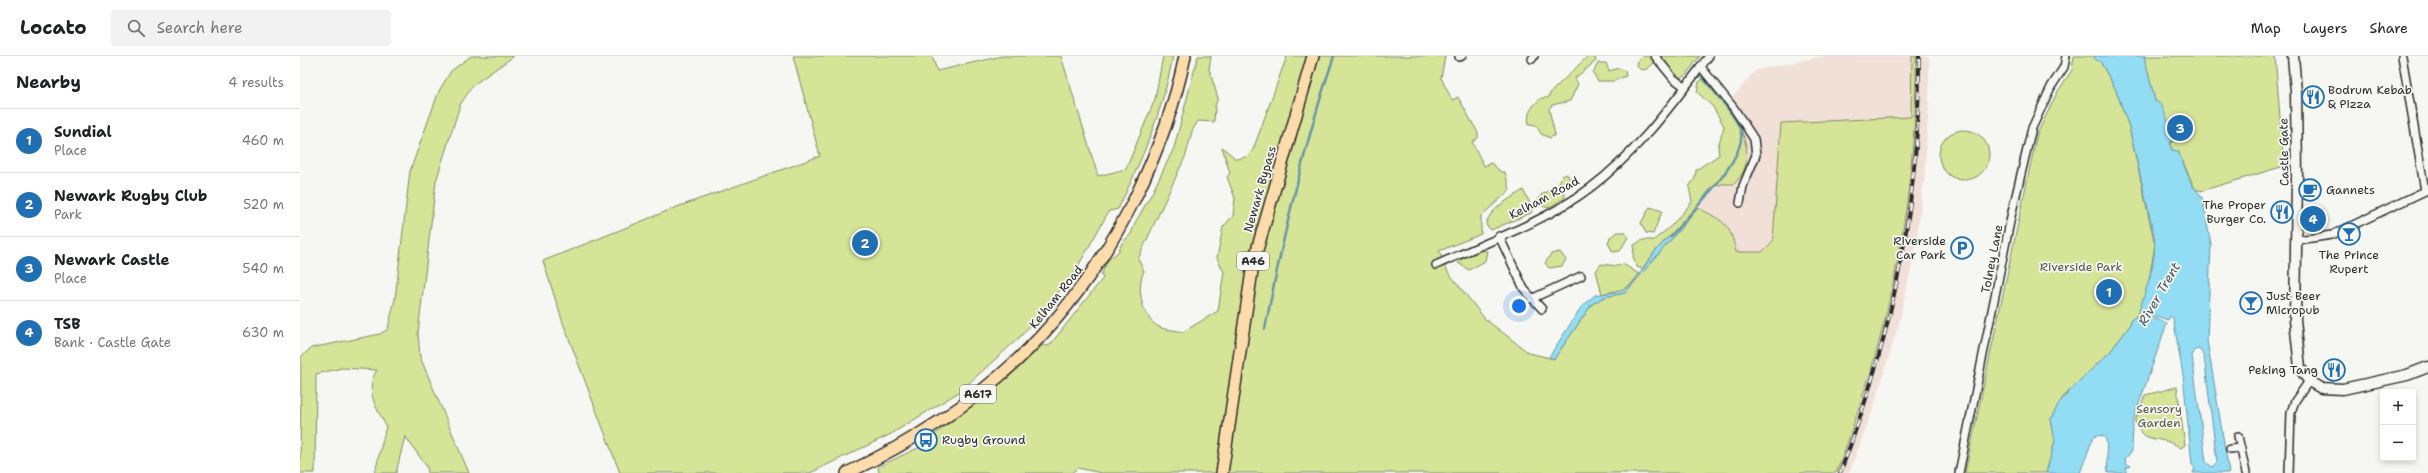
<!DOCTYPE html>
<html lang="en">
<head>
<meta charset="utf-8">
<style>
  body { margin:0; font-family:"Shantell Sans",sans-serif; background:#f2f2f2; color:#202124 }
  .controls { position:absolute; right:12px; bottom:12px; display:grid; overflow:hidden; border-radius:4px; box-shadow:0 2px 6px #0003 }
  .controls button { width:36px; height:36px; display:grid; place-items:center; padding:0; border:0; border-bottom:1px solid #e0e0e0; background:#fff; color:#202124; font:20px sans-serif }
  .you { position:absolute; left:1219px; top:250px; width:14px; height:14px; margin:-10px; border:3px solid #fff; border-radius:50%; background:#1a73e8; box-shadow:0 0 0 6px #1a73e833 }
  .badge { display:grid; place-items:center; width:26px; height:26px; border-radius:50%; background:#1f6fb2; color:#fff; font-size:13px; font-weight:700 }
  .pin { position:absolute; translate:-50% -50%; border:2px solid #fff; box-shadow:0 1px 4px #0006 }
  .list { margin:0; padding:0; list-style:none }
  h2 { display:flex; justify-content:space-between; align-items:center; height:52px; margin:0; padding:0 16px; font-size:17px }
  h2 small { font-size:13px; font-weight:400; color:#757577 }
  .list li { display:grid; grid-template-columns:26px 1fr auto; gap:12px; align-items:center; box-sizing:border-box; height:64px; padding:0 16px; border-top:1px solid #e0e0e0 }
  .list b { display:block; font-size:15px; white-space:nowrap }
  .list p { margin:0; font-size:13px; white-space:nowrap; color:#757577 }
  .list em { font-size:13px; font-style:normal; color:#757577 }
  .icon { flex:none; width:22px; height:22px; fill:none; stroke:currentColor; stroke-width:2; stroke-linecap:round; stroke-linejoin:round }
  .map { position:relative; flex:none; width:2128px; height:417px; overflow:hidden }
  header { display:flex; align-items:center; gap:24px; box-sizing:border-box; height:56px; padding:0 20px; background:#fff; border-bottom:1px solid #e0e0e0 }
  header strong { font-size:19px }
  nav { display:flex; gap:22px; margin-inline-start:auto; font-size:14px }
  .search { width:280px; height:36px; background:#f2f2f2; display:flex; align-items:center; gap:10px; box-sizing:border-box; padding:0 14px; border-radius:4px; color:#757577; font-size:15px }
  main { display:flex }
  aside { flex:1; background:#fff }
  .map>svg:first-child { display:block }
  .built { fill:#f0e0d8 }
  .green { fill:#d6e498; stroke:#808862 }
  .water { fill:#93ddf4; stroke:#6996a4; fill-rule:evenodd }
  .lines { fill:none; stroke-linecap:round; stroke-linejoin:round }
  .stream { stroke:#6996a4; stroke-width:2.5 }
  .minor-casing { stroke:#2b2b2b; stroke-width:10 }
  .secondary-casing { stroke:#2b2b2b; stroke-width:13 }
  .trunk-casing { stroke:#2b2b2b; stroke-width:14 }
  .minor { stroke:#f6f6f2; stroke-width:7 }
  .secondary { stroke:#f6f6f2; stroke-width:10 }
  .trunk { stroke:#fddcac; stroke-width:11 }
  .rail-casing { stroke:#2b2b2b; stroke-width:4 }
  .rail { stroke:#f6f6f2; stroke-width:2.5; stroke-dasharray:8; stroke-linecap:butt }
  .labels { text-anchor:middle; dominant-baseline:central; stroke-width:3.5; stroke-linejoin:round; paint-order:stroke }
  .shield { fill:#f6f6f2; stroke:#686867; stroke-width:1 }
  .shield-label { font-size:11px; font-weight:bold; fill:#2b2b2b }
  .poi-label { font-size:12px; fill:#2b2b2b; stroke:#f6f6f2; text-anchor:start }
  .street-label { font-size:12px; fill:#2b2b2b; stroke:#f6f6f2 }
  .park-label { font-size:12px; fill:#565946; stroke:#f6f6f2 }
  .water-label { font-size:13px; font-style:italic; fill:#45585d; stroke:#f6f6f2 }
</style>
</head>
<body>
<header>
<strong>Locato</strong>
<div class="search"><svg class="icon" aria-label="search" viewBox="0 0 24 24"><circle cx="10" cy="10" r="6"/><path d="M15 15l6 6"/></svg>Search here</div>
<nav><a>Map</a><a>Layers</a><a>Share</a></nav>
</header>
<main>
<aside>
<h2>Nearby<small>4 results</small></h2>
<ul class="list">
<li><span class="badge">1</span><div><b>Sundial</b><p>Place</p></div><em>460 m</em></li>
<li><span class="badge">2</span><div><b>Newark Rugby Club</b><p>Park</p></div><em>520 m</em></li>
<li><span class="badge">3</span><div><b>Newark Castle</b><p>Place</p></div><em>540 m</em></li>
<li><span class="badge">4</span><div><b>TSB</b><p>Bank · Castle Gate</p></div><em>630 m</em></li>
</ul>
</aside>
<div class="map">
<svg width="2128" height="417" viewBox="0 0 2128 417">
  <rect width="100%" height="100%" fill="#f6f6f2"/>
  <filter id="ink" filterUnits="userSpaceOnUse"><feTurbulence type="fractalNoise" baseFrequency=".025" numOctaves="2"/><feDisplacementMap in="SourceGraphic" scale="8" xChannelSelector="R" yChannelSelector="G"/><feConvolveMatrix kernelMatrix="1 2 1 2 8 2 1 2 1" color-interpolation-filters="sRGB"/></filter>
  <g filter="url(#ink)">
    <path class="built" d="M1524,0h88l-1,61 -130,6 -8,118 -11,11 -26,1 -17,-35 -21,-10 43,-60 2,-20 -17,-23 30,-35z
      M1616,0h13v46l-5,79 -9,69 -16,73 -26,86 -24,64h-13l40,-113 16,-70 17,-110 7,-93z"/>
    <path class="green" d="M171,0h43l-41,29 -13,20 -24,76 -18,152 2,24 49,116h-41l-1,-6 -22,-31 -9,37h-21l11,-47c-10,-19 -22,-36 -9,-56l-35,-2 -26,6 -1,99h-15l1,-116 10,-9 69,-14 8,-5 7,-30 15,-128 29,-80 12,-20z
      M493,0h139l5,15 65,-15h59l37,120 28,-7 29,-70 8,-43h10c-10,54 -31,104 -55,153l-9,2 -36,64 -52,61 -62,56 -68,42 -81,39h-190l-57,-150 -20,-62 134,-54 143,-51z
      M898,0h13l-2,13 9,29 -3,8 -1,16 -16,-1 -6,10 -6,24 -48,104 6,12c-8,15 -3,47 15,56 6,3 17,3 24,5l35,-21 6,-39 -7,-14 6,-31 10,-11 2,-18 -8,-21 3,-4 -8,-26 14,12 10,-2 7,-7 34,-94h158l-4,22 11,22 6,-3 20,36v5l-6,4 12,24 7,-3 10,9h4l5,18 -29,26v18l-42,17 9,21 37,47 44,34 25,6 38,-55 12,-7 21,-4 73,-85c26,13 32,15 38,44h26l11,-11 8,-118 130,-6 1,-61h4c1,119 -19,242 -58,354 -7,21 -13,43 -22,63h-735l-23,-5 -7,5h-192l-1,-6 50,-24 2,-5 80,-62 33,-31 6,1 54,-68 -2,-3 7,-15 10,-8 4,-9 9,-9 4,-11 17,-30 22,-45z
      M1288,0l7,1 1,4 -21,17 3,6 -8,17 -18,4 -3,4 6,26 -5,3 -9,-4 -5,-9 -7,-1c-3,-12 4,-18 12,-26h7l3,-6z
      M1342,0h8l4,7 -7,6 -6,1 -4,-4 1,-6z
      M1361,0h39l-15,20 -8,3 -11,-12z
      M1774,0h20l6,5 16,29 13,37 26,118 -7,41 -10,29 -7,5 -2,7 -19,25 -47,45 -12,22 4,22 -9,32h-81l72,-339 21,-43 14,-21z
      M1844,0h131l9,110 -83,25 -6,-2 -17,-38 -6,-1 -2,-6 3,-3 -18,-40z
      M1298,7h8l3,8 10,-3 6,3 1,5 -12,5h-16l-5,-8z
      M1405,21c23,26 62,76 29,107h-12l-10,3 -17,22 -38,40 -15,20 -5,-2 -4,-10 1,-12 8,-5h12l17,-14 21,-24 -3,-15 6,-9 1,-8 23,-15 -1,-8 6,-21 -11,-19 -16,-15 2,-10z
      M1639 99a25 25 0 1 1 50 0a25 25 0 1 1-50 0Z
      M1267,118l6,11 -9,4 1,9 -17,10 -6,-2 -4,-5 3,-6 16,-8 5,-11z
      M1223,134l9,17 -1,6 -40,17 -5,-5c2,-15 24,-26 37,-35z
      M1350,151l12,4 -9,23 -7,-1 -5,-10z
      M1318,176h7l3,5 -8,14 -7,1 -5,-9 2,-6z
      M1180,194l7,1 -2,10 -16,9 -11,-7 6,-6z
      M1260,196l6,8 -4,6 -13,2 -4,-5 6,-9z
      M1301,208l16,2 6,-2 16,10c-12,17 -17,15 -37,20l-6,-23z
      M1877,331l8,58 -4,3c-20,-14 -39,-2 -46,-27l10,-26z"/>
    <path class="water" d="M1794,0h50l11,45 6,3 13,32 -4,8 2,6 6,1 14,34 10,12 9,47 -4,96 22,133h-36l2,-5 -3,-4 -9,-89 -10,-57 -3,-2 -2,4 -29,-10c8,-23 18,-50 15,-75l-25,-108 -13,-37 -16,-29 -5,-1zM1899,293l5,7 13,106 -5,5 -6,-5 -14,-106 3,-6z
      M1398,152l-73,85 -21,4 -12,7 -38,55 -5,-2 33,-51 13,-11 27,-4 10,-7 25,-35z
      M1840,257l27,10 -34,98 -1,30 -7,8 1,5 5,2 -5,2v5h-18l-2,-34 -3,-3 -6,-1 -4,3 -13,35h-34l9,-32 -4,-22 8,-16 17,-19 34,-32 19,-25 2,-7z"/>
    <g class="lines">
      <path class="stream" d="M1371,180c16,-21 80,-79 69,-107 -5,-15 -27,-39 -38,-52
        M965,273c18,-93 39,-184 69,-273"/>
      <g class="minor-casing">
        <path id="minor" d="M1355,0l18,22 12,9
          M1159,1l3,-1
          M1232,3l2,-3
          M1401,11l32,40 21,32 2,16 -13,31 -3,17
          M1199,180l25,53 18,20
          M1998,184l34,-5 93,-44 -23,-135
          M1136,209c51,-23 109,-43 154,-77 47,-35 83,-85 119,-132
          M1231,243l50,-23
          M1938,380l8,37
          M1930,393l11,-1
          M1659,417l53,-261 20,-84 19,-41 13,-20 2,-11
          M1989,417l2,-61 4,-11 14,-20"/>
      </g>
      <g class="secondary-casing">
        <path id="secondary" d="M1993,0l3,36 1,86 -2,142 5,48 9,13 12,7 22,1 64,-14 21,-8"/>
      </g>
      <g class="trunk-casing">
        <path id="trunk" d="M547,417c131,-62 223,-144 288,-275 22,-45 40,-93 50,-142
          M922,417l31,-209 60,-208"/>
      </g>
      <use href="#minor" class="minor"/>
      <use href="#secondary" class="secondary"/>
      <use href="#trunk" class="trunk"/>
      <g class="rail-casing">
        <path id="rail" d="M1540,417c52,-136 80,-270 79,-417"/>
      </g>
      <use href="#rail" class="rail"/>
    </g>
  </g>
  <defs>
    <g id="restaurant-ring" transform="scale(1.15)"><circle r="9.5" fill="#f6f6f2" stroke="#1f6fb2" stroke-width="1.5"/><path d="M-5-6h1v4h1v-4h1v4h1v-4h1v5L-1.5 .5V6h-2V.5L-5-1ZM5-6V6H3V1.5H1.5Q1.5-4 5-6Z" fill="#1f6fb2"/></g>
    <g id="cafe-ring" transform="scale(1.15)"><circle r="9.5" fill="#f6f6f2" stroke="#1f6fb2" stroke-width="1.5"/><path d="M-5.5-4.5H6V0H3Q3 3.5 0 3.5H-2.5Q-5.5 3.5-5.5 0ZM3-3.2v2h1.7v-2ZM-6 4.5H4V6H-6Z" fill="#1f6fb2"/></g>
    <g id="bar-ring" transform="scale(1.15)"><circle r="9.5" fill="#f6f6f2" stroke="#1f6fb2" stroke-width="1.5"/><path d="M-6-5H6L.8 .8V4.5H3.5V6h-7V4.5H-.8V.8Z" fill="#1f6fb2"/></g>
    <g id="parking-ring" transform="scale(1.15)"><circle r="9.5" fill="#f6f6f2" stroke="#1f6fb2" stroke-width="1.5"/><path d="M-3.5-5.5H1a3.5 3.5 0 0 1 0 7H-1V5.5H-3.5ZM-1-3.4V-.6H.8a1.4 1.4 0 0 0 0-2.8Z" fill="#1f6fb2"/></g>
    <g id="bus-ring" transform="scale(1.15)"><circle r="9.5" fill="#f6f6f2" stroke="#1f6fb2" stroke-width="1.5"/><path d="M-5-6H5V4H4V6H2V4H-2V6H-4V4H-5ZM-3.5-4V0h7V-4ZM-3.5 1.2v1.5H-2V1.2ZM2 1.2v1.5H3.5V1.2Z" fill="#1f6fb2"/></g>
  </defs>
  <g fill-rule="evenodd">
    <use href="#restaurant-ring" x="2013" y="41"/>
    <use href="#cafe-ring" x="2010" y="134"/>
    <use href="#restaurant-ring" x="1982" y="156"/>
    <use href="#bar-ring" x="2049" y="178"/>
    <use href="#parking-ring" x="1662" y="192"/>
    <use href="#bar-ring" x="1951" y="247"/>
    <use href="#restaurant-ring" x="2034" y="314"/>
    <use href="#bus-ring" x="626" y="384"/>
  </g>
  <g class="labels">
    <g class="shield">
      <rect x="937" y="196" width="32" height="18" rx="3"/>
      <rect x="660" y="329" width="36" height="18" rx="3"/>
    </g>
    <g class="shield-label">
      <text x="953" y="205">A46</text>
      <text x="678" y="338">A617</text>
    </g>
    <g class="poi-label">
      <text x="2028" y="34">Bodrum Kebab<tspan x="2028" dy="14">&amp; Pizza</tspan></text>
      <text x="2026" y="134">Gannets</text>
      <text x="1966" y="149" text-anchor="end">The Proper<tspan x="1966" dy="14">Burger Co.</tspan></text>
      <text x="1646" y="185" text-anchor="end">Riverside<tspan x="1646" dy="14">Car Park</tspan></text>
      <text x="2049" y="199" text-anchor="middle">The Prince<tspan x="2049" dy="14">Rupert</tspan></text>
      <text x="1966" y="240">Just Beer<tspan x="1966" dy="14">Micropub</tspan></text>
      <text x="2018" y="314" text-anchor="end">Peking Tang</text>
      <text x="642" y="384">Rugby Ground</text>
    </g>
    <g class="street-label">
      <text transform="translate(1984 96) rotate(-91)">Castle Gate</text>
      <text transform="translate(960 133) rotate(-74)">Newark Bypass</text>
      <text transform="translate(1244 142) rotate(-28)">Kelham Road</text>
      <text transform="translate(1692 203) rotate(-79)">Tolney Lane</text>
      <text transform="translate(756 241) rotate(-51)">Kelham Road</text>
    </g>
    <g class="park-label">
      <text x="1781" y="211">Riverside Park</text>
      <text x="1859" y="353">Sensory<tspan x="1859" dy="14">Garden</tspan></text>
    </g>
    <g class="water-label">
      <text transform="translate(1859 238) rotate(-60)">River Trent</text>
    </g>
  </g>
</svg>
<div class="controls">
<button>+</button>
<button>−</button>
</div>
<div class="you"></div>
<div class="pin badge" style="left:1809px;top:236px">1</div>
<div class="pin badge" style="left:565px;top:187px">2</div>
<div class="pin badge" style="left:1880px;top:72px">3</div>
<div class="pin badge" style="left:2013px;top:163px">4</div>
</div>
</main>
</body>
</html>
